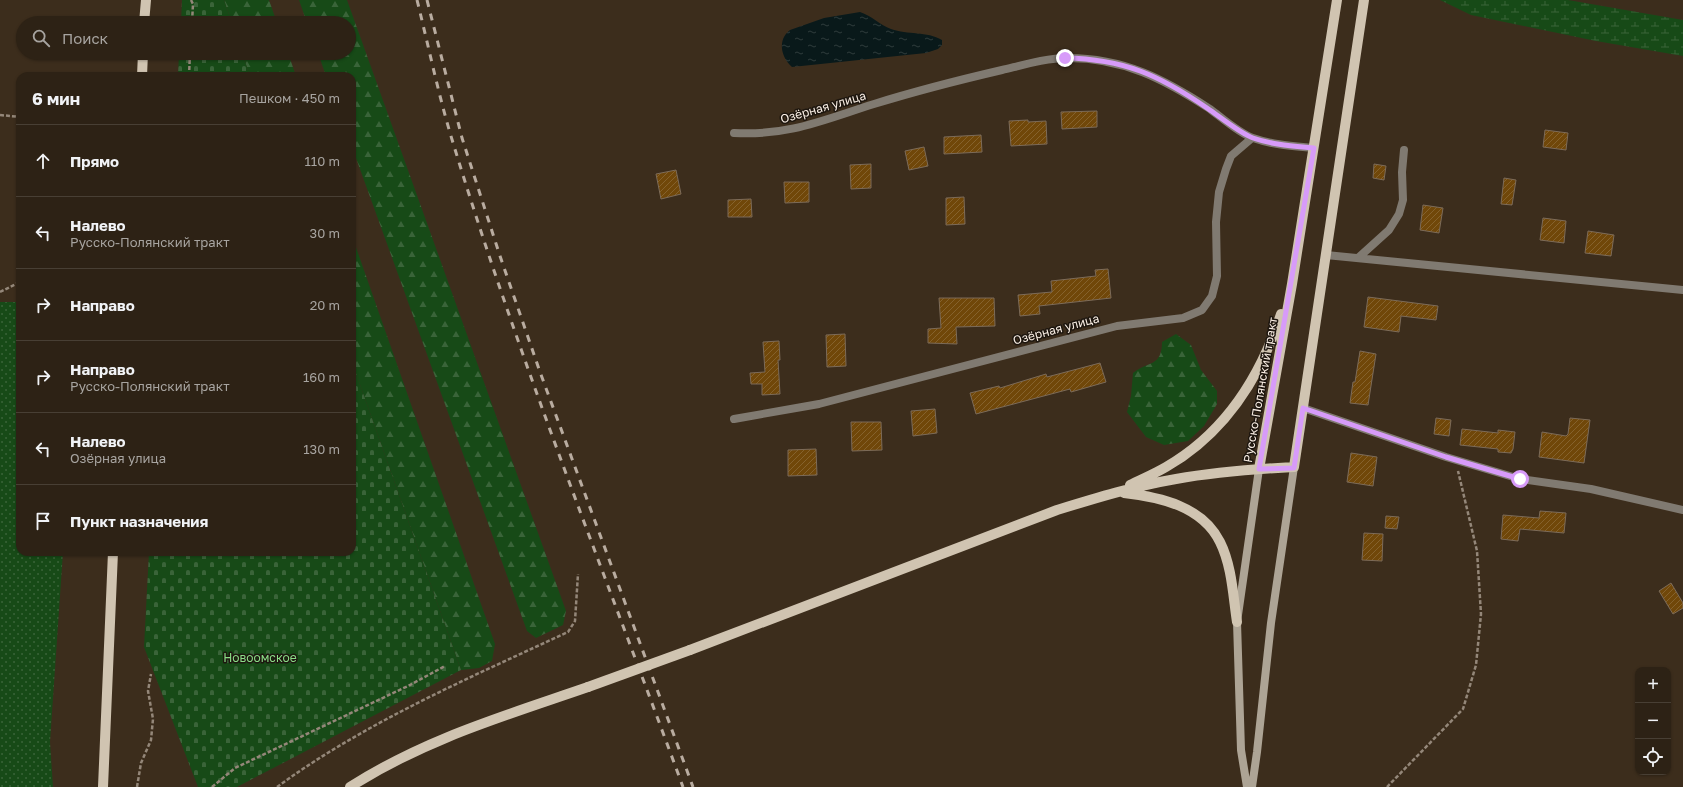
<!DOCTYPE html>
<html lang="ru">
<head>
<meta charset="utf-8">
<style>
  body { margin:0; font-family:"Golos Text",sans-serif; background:#352a1e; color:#f1f3f6 }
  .controls { position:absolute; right:12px; bottom:12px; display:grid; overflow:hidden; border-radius:8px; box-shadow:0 1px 3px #0004 }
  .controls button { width:36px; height:36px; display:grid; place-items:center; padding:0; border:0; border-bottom:1px solid #483f34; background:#2d2215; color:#f1f3f6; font:20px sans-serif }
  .stop { position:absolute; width:12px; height:12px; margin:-9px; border:3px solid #d79bf9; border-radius:50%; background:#fff }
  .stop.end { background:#d79bf9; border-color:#fff; box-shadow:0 1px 4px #0008 }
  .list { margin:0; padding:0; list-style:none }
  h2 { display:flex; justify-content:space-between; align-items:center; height:52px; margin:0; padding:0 16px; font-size:17px }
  h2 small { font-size:13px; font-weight:400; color:#a7a4a0 }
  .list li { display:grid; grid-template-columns:26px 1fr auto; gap:12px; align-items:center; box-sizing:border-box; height:72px; padding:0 16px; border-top:1px solid #483f34 }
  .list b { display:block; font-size:15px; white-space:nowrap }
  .list p { margin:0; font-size:13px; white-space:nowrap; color:#a7a4a0 }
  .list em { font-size:13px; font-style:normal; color:#a7a4a0 }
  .icon { flex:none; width:22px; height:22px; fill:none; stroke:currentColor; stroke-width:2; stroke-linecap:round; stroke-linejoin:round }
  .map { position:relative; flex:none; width:1683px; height:787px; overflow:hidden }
  .search { position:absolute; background:#2d2215; box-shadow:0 1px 3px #0004; left:16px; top:16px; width:340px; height:44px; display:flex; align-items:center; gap:10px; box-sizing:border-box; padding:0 14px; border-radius:22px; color:#a7a4a0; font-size:15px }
  .panel { position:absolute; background:#2d2215; box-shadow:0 1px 3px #0004; left:16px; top:72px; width:340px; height:484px; border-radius:12px }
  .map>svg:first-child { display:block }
  .grass { fill:url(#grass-dots) }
  .forest { fill:url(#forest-firs) }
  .wetland { fill:url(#wetland-marsh) }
  .cemetery { fill:url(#cemetery-stones) }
  .water { fill:url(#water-ripples) }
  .building { fill:url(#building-hatch); stroke:#7c6b59 }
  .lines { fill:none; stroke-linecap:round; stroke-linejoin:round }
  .path { stroke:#948779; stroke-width:2.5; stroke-dasharray:4 2; stroke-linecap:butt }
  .lane { stroke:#807a71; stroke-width:8 }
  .street { stroke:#807a71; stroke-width:8 }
  .secondary { stroke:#ada495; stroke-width:8 }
  .primary { stroke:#d0c4b1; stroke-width:10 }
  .rail { stroke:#b9aca0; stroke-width:3; stroke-dasharray:7 7; stroke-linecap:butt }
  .primary-bridge { stroke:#d0c4b1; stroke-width:10 }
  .route { stroke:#d79bf9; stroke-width:5 }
  .labels { text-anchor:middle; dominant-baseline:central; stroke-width:3; stroke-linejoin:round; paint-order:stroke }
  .street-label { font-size:12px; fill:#f9eee4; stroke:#1d160f }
  .park-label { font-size:12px; fill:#8bdd87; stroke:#1d160f }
</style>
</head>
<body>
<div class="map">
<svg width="1683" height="787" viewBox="0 0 1683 787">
  <defs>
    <pattern id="grass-dots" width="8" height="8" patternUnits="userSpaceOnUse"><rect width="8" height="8" fill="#174a17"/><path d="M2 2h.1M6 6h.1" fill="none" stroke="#3a6439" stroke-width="1.8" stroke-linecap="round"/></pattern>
    <pattern id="forest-firs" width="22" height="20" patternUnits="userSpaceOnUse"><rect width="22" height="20" fill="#174a17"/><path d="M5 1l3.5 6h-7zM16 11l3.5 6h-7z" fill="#3a6439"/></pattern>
    <pattern id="wetland-marsh" width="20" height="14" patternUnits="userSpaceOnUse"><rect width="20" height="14" fill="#174a17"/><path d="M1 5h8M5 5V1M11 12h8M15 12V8" fill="none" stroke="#3a6439"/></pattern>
    <pattern id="cemetery-stones" width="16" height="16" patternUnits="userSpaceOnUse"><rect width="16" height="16" fill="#174a17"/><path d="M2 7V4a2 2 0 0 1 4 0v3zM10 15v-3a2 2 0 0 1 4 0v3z" fill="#3a6439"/></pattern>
    <pattern id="water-ripples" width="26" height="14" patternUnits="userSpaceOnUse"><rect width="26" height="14" fill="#09191a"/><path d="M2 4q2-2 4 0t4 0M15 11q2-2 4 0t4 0" fill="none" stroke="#2e3b3b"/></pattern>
    <pattern id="building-hatch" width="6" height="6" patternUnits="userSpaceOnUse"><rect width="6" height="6" fill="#704709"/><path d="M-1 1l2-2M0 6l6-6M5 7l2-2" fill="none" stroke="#85622d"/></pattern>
  </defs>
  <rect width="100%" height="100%" fill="#3c2d1c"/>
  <path class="grass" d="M0,302h20v250h43l-13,190 3,45h-53z"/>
  <path class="forest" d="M224,0h45l8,23h-45z
    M299,0h48l219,611 -3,14 -27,13 -9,-7 -175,-484v-71h-26l-8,-23h31v-30h-42z
    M242,53h46l8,23h-46z
    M352,236l143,408 -3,17 -13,7 -18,2 -109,-308z
    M1176,334l15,11 10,25 16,21v13l-13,22 -16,15 -24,4 -18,-8 -19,-25 4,-16 2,-23c15,-12 29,-6 29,-31z"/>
  <path class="wetland" d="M1440,0h128l115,20v36l-87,-15 -125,-26z"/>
  <path class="cemetery" d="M182,0h42l8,23h-51z
    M179,53h63l8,23h-72z
    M352,362l109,308 -224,117h-39l-54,-140 5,-95h203z"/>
  <path class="water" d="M860,12c12,4 20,13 31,17 17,6 36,2 51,11v5l-4,4 -12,4 -134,14c-11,-10 -15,-27 -2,-37l34,-12z"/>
  <path class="building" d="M1097,111v16l-35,2 -1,-17z
    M1028,120v2l18,-1 1,23 -36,2 -2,-25z
    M1545,130l23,3 -2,17 -23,-3z
    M981,135l1,17 -38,2v-17z
    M924,147l4,19 -19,4 -4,-19z
    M871,164v24l-20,1 -1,-24z
    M1374,164l12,2 -2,14 -11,-2z
    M676,170l5,24 -20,5 -5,-25z
    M1504,178l12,2 -4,25 -11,-1z
    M784,182h25v20l-24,1z
    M964,197l1,27 -19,1v-27z
    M751,199l1,18h-24v-17z
    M1423,205l20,3 -4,25 -19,-3z
    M1543,218l23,3 -2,22 -24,-3z
    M1588,231l26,4 -3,21 -26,-3z
    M1108,269l3,29 -72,8 1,8 -20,2 -2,-21 34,-3 -1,-11 45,-5 -1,-6z
    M1368,297l70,9 -2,14 -35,-4 -2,16 -35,-5z
    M939,298h55l1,28 -39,1 1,17 -29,-1v-14l13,-1z
    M845,334l1,32 -19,1 -1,-32z
    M779,341l1,19h-2l2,34 -18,1v-11h-11l-1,-11 15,-1 -2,-30z
    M1360,351l16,3 -8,51 -18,-2 3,-21h2z
    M1100,363l6,19 -35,10 -1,-3 -94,25 -6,-21 29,-7 1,2 46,-14 1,3z
    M935,409l2,24 -24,3 -2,-25z
    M1436,418l15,2 -2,16 -15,-2z
    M1570,418l20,2 -6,43 -45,-6 3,-25 24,4 2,-2z
    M851,422h30l1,28 -30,1z
    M1462,429l36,4v-3l17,2 -2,17 -2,4 -13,-1v-3l-38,-4z
    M816,449l1,26 -29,1v-26z
    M1351,453l26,4 -4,29 -26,-4z
    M1540,511l26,2 -2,20 -44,-4 -2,12 -17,-2 2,-24 36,3z
    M1386,516l13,1 -2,12 -12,-1z
    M1364,533l19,1 -1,27 -20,-1z
    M1671,583l12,20v5l-10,6 -14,-23z"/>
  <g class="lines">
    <path class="path" d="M191,0l2,4 -1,19
      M189,76l1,-23
      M0,115l20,2
      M0,292l20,-10
      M137,787l4,-24 10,-23 2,-21 -5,-28 3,-17
      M212,787l23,-19 175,-83 35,-19
      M277,787c89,-65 192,-109 291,-155l7,-11 3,-47
      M1387,787l76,-78 13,-44 5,-51 -4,-63 -19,-80"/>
    <path class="lane" d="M1326,255l357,35
      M1358,258l31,-28 10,-16 4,-14 -1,-28 2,-22
      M1303,408l143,49 74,22 71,10 92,21"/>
    <path class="street" d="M734,133c55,3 89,-13 140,-29 42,-13 85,-24 128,-34 21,-5 44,-12 66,-12 56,0 96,21 142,51 12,9 30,25 43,29 20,7 40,8 61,10
      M734,419l85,-15 298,-78 66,-8 19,-8 10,-14 5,-20 -1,-54 3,-30 7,-23 5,-13 21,-18"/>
    <path class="secondary" d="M1247,787l-6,-37 -4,-128 22,-153
      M1252,787l5,-35 14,-129 23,-156"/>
    <path class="primary" d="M144,23l2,-23
      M142,76l1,-23
      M1259,469l33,-185 45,-284
      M1130,485c12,-6 24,-11 36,-18 59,-34 94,-89 115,-153
      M1124,493c36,4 78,13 96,49 12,24 13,54 17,80
      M690,650l367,-140c39,-12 78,-24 119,-31 39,-7 79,-10 118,-12l70,-467
      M103,787l10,-235
      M350,787c75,-48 154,-71 238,-100"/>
    <path class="rail" d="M417,0c12,48 22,98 37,146 66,217 151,428 229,641
      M427,0l35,138 38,118 40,116 153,415"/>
    <path class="primary-bridge" d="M588,687l102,-37"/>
  </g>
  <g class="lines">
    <path class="route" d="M1065,58c59,1 94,17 142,50 12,8 34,26 46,30 20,7 40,8 61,10l-55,321 35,-1 9,-60 143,49 74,22"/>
  </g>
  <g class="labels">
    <g class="street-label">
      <text transform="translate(823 107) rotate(-16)">Озёрная улица</text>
      <text transform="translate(1056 329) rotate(-15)">Озёрная улица</text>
      <text transform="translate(1260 390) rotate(-80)">Русско-Полянский тракт</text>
    </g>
    <g class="park-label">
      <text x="260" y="657">Новоомское</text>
    </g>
  </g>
</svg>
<div class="controls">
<button>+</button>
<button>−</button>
<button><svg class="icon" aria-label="locate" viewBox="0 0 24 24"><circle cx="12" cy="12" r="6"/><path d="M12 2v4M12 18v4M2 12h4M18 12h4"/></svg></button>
</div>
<div class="stop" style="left:1520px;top:479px"></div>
<div class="stop end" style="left:1065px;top:58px"></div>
<div class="search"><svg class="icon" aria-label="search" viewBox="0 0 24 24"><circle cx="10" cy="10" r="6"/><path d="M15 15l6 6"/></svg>Поиск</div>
<section class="panel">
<h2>6 мин<small>Пешком · 450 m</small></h2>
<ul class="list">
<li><svg class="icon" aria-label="ahead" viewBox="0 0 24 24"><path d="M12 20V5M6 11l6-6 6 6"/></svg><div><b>Прямо</b></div><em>110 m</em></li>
<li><svg class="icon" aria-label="left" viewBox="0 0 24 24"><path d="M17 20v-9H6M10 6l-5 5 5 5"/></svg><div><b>Налево</b><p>Русско-Полянский тракт</p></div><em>30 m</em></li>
<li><svg class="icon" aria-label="right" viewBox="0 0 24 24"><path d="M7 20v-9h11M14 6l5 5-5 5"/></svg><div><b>Направо</b></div><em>20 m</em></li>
<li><svg class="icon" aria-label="right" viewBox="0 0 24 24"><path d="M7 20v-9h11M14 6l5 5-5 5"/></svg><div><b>Направо</b><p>Русско-Полянский тракт</p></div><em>160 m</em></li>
<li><svg class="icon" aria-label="left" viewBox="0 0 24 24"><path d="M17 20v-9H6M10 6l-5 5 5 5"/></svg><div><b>Налево</b><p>Озёрная улица</p></div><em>130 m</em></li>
<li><svg class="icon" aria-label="arrive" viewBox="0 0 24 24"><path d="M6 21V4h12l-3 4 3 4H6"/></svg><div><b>Пункт назначения</b></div></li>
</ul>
</section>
</div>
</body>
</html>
